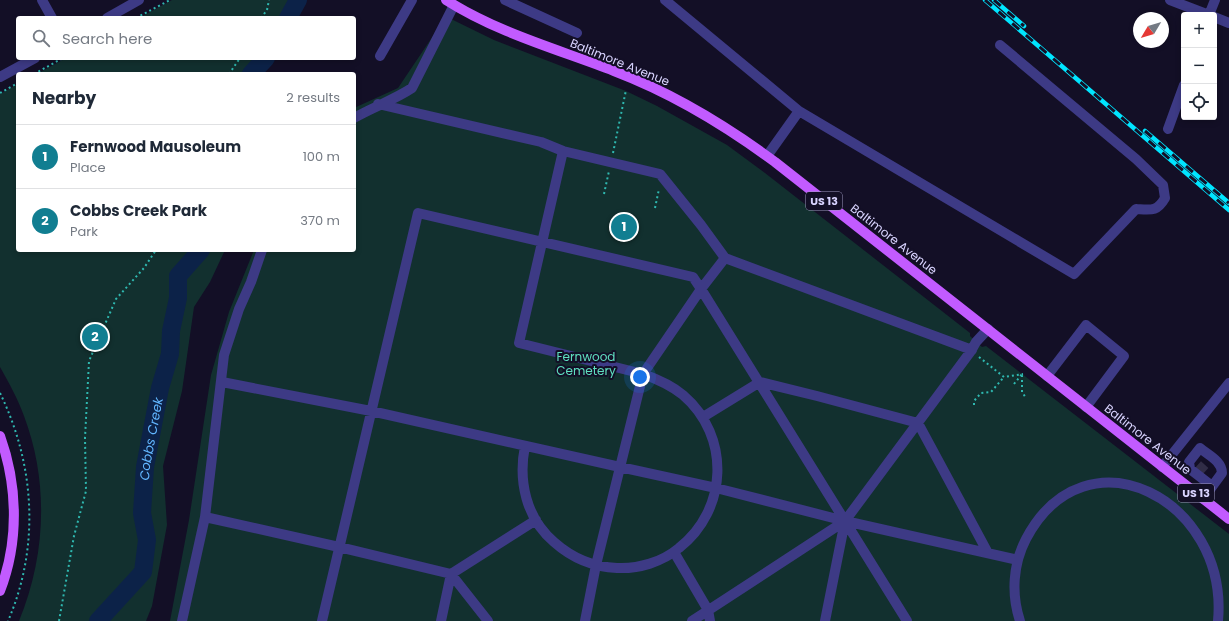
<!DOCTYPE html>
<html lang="en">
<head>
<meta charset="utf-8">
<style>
  body { margin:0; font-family:Poppins,sans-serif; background:#f2f2f3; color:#1f2937 }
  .controls { position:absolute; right:12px; top:12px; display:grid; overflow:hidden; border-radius:4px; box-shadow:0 2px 6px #0003 }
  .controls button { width:36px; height:36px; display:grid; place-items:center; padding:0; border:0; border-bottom:1px solid #e0e1e3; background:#fff; color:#1f2937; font:20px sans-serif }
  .compass { position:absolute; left:1133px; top:12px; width:36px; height:36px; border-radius:50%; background:#fff; box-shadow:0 2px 6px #0003; rotate:232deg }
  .you { position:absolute; left:640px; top:377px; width:14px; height:14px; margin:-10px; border:3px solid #fff; border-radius:50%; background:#1a73e8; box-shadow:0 0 0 6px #1a73e833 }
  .badge { display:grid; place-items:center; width:26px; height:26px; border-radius:50%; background:#117e91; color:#fff; font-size:13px; font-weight:700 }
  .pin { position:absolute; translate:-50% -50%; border:2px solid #fff; box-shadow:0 1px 4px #0006 }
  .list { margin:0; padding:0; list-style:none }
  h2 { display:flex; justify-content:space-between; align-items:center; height:52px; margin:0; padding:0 16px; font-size:17px }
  h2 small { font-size:13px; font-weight:400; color:#747a83 }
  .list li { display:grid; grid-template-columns:26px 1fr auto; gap:12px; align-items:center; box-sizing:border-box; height:64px; padding:0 16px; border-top:1px solid #e0e1e3 }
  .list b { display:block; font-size:15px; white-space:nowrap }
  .list p { margin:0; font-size:13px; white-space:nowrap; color:#747a83 }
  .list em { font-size:13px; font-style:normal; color:#747a83 }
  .icon { flex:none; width:22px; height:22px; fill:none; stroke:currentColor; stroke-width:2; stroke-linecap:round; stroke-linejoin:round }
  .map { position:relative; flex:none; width:1229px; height:621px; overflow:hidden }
  .search { position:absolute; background:#fff; box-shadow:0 2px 6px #0003; left:16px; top:16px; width:340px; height:44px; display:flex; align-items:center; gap:10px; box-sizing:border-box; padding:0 14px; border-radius:4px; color:#747a83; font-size:15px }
  .panel { position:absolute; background:#fff; box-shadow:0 2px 6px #0003; left:16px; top:72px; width:340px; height:180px; border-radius:4px }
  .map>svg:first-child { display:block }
  .green { fill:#12302f }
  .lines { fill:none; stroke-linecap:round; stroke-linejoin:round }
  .river { stroke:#0c2248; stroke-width:18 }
  .minor-tunnel { stroke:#312d47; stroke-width:10; stroke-dasharray:10 5; stroke-linecap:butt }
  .path { stroke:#2fb8b0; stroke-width:2; stroke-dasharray:2 3; stroke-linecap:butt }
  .minor { stroke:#3d3a85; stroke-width:10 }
  .major { stroke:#c25bff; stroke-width:10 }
  .rail-casing { stroke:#00e5ff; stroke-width:4.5 }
  .rail { stroke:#130f26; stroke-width:3; stroke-dasharray:9; stroke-linecap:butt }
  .labels { text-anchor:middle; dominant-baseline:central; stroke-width:4; stroke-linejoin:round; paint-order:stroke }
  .shield { fill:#130f26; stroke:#9e99be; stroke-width:1 }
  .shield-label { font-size:11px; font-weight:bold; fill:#d9d4ff }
  .street-label { font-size:12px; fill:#d9d4ff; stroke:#130f26 }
  .park-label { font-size:12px; fill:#5fe0c0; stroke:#130f26 }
  .water-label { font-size:13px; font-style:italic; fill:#62b6ff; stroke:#130f26 }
</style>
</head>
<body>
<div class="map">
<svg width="1229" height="621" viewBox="0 0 1229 621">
  <rect width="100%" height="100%" fill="#130f26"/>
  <path class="green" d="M172,0h126l-10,18h-149z
    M451,19l43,21 132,51 31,15 70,39 38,28 205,160v3l12,11 4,-1 243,188v87h-1059l19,-101 22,-145 18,-63 25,-62h100v-142l44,-20 39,-58z
    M66,58h200l-15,16h-214z
    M18,84v166h207l-15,32 -16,25 -12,84 -19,75 4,59 -15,81 -6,15h-127c27,-65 30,-139 5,-205 -6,-17 -15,-33 -24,-49v-273z"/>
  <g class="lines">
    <g class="river">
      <path d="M288,18l10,-18"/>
      <path d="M251,74l15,-16"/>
      <path id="s1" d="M98,621l45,-49 4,-32 -5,-27 3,-46 15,-79 10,-34 1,-23 7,-33v-22l23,-26"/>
    </g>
    <path class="minor-tunnel" d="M1198,472l9,-10"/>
    <path class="path" d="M136,18l34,-18
      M261,18l6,-8 2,-10
      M34,74l29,-16
      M229,74l11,-16
      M0,93l18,-10
      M613,153l13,-63
      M604,194l5,-23
      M655,208l4,-19
      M979,357l25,20 19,-3
      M1022,375v17l4,6
      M1014,384l8,-10
      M0,393c35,72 40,154 8,228
      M974,405v-4l7,-8 10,-1 13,-15
      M59,621l15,-85 12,-45 -1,-53 4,-77 27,-62 28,-31 12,-18"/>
    <path class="minor" d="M42,0l10,18
      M505,0l72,33
      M665,0l134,111 -32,45
      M1170,0l39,15
      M1209,15l6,-15
      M1214,17l15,6
      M107,18l32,-18
      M380,56l32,-56
      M0,77l35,-19
      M378,104l163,38 22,9
      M799,111l275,163 62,-65c15,1 21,3 29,-11l-2,-13 -27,-26 -136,-114
      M354,118c19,-11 40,-18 58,-30l42,-83
      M1168,129l16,-44
      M1047,376l39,-51 38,31 -38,51
      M222,382l149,29 249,56 96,21 129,33 173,39
      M703,417l57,-35 57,14 101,27 70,130
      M525,446c-7,35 1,72 29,96 18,16 39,25 63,26 22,1 45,-6 62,-20 49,-38 52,-112 4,-153 -12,-10 -26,-16 -40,-21l-47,191 -11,56
      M1162,467l67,-84
      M1203,499l19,-26c0,-12 -14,-18 -22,-25l-11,14 1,7 22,17
      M205,517l134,30 112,27 85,-54
      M674,552l34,58 2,11
      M182,621l23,-104 19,-162 15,-46 12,-27 11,-32
      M322,621l96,-408 275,64 8,12 -58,85 -124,-31 44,-192 97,23 41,51 24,33
      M441,621l10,-47 37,47
      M692,621l153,-100 126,-170 5,-9 12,-13
      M825,621l20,-100
      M907,621l-206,-332 24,-31 247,92
      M1020,621c-9,-27 -7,-57 6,-82 60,-114 203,-39 192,82"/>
    <path class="major" d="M446,0c52,33 111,49 168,71 58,22 111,54 161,91l454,357
      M0,436c18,50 19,106 0,155"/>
    <g class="rail-casing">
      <path id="rail" d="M985,0l244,210
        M994,0l30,26
        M1145,131l84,72"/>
    </g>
    <use href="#rail" class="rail"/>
  </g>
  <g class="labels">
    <g class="shield">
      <rect x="806" y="192" width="36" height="18" rx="3"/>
      <rect x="1178" y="484" width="36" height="18" rx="3"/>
    </g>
    <g class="shield-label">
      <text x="824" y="201">US 13</text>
      <text x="1196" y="493">US 13</text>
    </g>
    <g class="street-label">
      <text transform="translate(620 62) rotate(22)">Baltimore Avenue</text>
      <text transform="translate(894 239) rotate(38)">Baltimore Avenue</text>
      <text transform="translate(1148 439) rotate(38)">Baltimore Avenue</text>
    </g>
    <g class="park-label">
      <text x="586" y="356">Fernwood<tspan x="586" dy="14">Cemetery</tspan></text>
    </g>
    <g class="water-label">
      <text stroke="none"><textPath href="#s1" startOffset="201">Cobbs Creek</textPath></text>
    </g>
  </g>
</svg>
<div class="controls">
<button>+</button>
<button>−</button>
<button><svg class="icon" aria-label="locate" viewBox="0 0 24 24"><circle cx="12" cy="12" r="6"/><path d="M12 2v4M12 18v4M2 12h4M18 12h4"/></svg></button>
</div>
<svg class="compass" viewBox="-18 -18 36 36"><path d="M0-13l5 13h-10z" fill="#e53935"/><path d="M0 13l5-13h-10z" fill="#747a83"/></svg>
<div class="you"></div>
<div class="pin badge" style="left:624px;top:227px">1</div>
<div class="pin badge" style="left:95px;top:337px">2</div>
<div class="search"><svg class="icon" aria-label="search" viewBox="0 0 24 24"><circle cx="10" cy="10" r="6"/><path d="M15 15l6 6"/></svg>Search here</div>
<section class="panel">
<h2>Nearby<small>2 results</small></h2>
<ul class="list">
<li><span class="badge">1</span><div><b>Fernwood Mausoleum</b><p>Place</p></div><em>100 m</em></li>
<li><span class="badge">2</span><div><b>Cobbs Creek Park</b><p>Park</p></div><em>370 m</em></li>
</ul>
</section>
</div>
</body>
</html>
